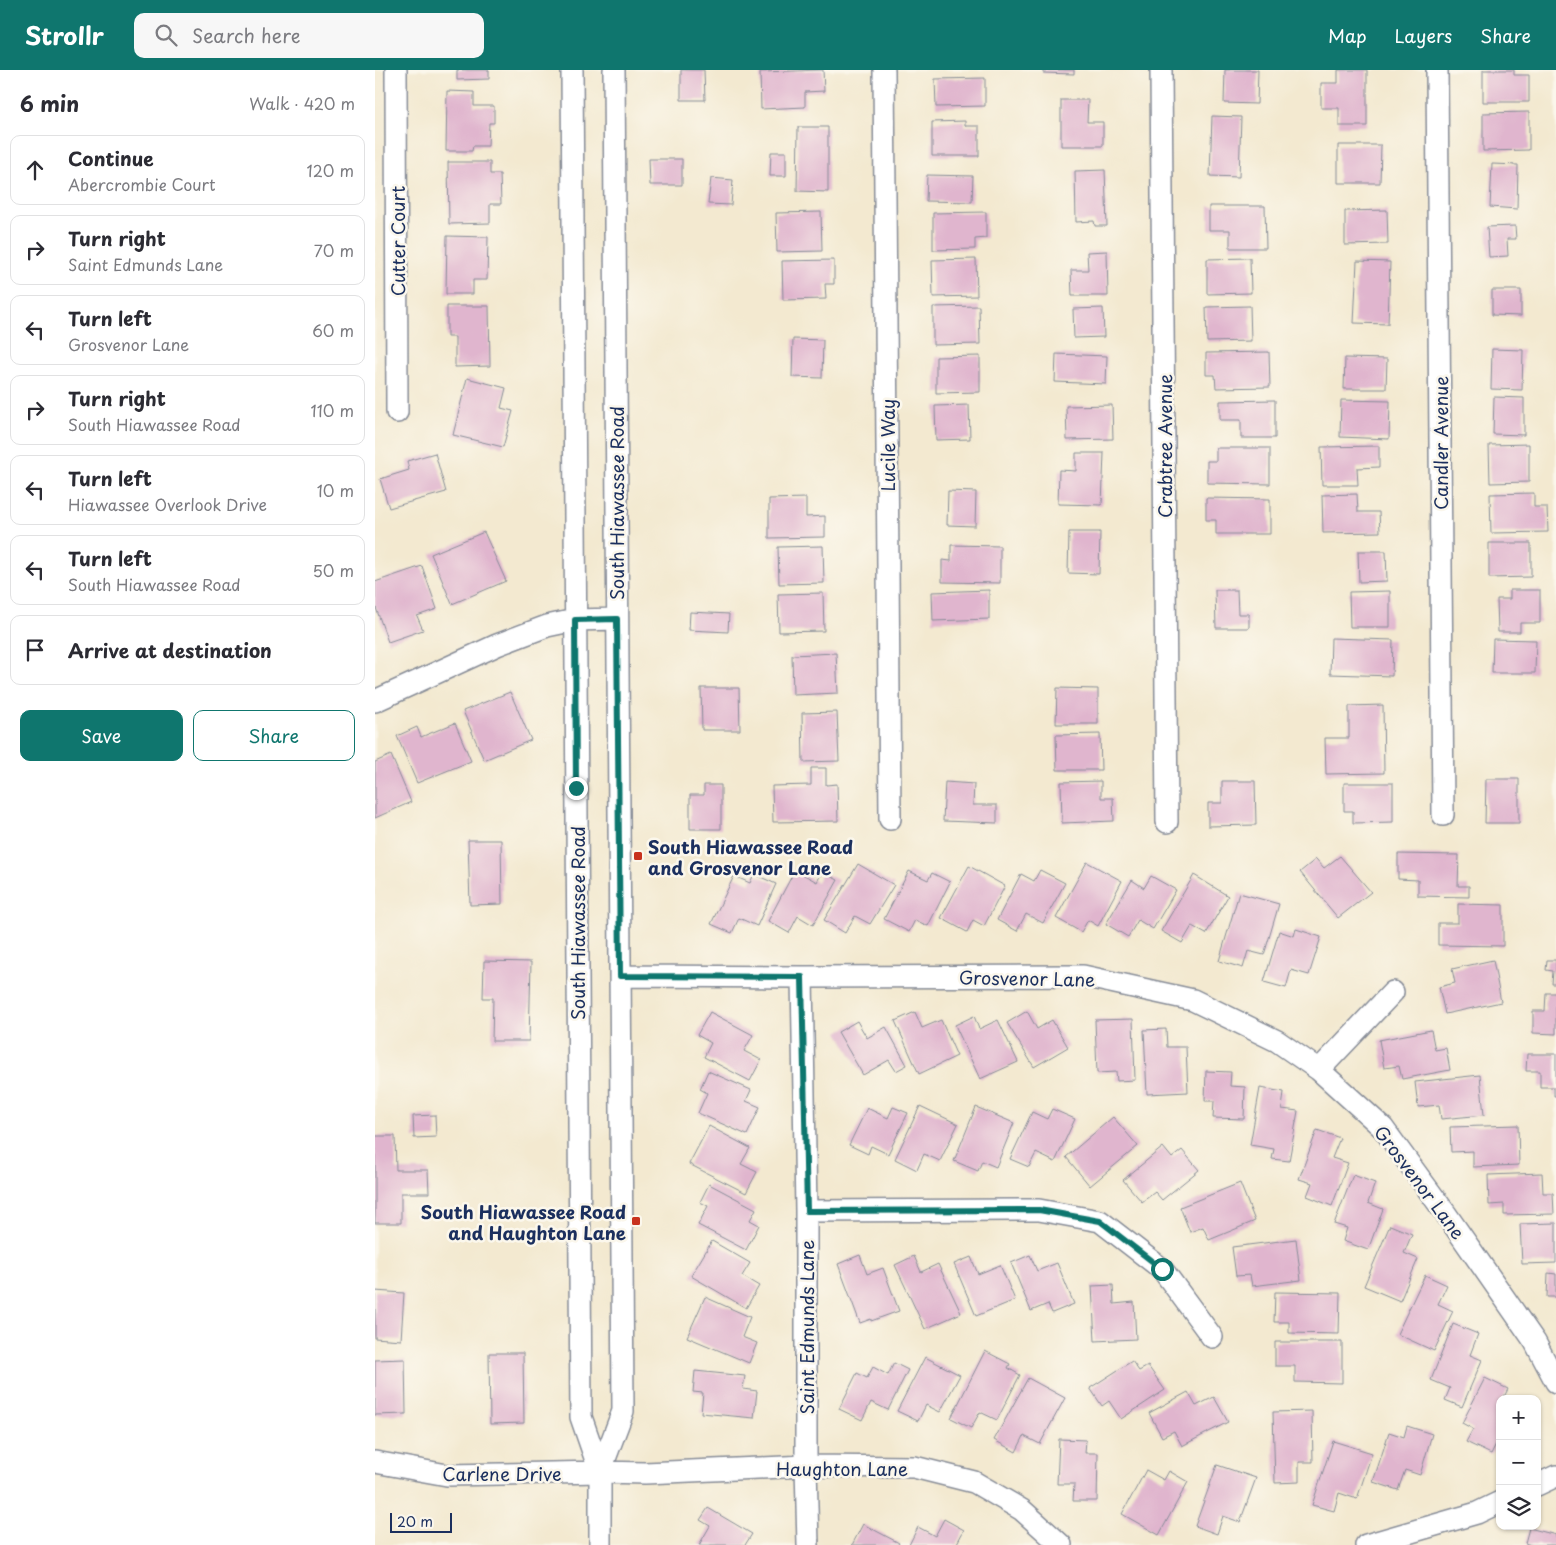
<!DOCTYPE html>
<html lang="en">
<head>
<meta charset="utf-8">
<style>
  body { margin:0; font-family:"Playpen Sans",sans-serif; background:#f7f7f7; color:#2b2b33 }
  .controls { position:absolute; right:15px; bottom:15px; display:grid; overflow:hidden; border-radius:10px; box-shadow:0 1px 4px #0004 }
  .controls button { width:45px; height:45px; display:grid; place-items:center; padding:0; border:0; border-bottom:1px solid #e1e1e2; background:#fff; color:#2b2b33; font:25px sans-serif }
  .scale { position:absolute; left:15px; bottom:12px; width:62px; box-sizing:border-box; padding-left:5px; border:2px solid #1b2f5e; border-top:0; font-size:14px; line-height:18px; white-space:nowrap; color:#1b2f5e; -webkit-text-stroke:4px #fbf7ec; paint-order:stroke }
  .stop { position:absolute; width:15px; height:15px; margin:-11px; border:4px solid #0f766e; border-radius:50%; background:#fff }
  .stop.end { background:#0f766e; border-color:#fff; box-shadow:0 1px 5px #0008 }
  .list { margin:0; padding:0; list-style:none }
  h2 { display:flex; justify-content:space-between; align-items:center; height:65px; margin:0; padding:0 20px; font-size:21px }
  h2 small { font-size:16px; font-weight:400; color:#7c7c81 }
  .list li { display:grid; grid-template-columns:32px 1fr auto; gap:15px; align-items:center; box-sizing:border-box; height:70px; margin:0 10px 10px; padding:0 10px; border:1px solid #e1e1e2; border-radius:10px }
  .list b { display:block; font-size:19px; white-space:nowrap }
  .list p { margin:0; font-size:16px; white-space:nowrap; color:#7c7c81 }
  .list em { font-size:16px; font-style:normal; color:#7c7c81 }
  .actions { display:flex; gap:10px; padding:15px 20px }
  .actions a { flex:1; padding:11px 0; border:1px solid #0f766e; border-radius:10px; text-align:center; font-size:18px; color:#0f766e }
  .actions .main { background:#0f766e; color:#fff }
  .icon { flex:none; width:28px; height:28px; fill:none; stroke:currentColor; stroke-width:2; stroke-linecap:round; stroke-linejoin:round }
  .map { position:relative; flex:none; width:1181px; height:1475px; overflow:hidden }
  header { display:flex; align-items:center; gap:30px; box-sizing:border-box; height:70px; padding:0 25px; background:#0f766e; color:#fff }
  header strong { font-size:24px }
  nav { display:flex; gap:28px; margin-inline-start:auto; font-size:18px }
  .search { width:350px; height:45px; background:#f7f7f7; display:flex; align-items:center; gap:12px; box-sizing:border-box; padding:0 18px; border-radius:10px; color:#7c7c81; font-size:19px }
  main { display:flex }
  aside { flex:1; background:#fff }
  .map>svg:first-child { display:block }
  .building { fill:#e0b5ce }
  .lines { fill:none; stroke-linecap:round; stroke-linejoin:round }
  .minor-casing { stroke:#878c97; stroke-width:24 }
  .minor { stroke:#fff; stroke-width:21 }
  .route { stroke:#0f766e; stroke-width:6 }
  .poi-dot { fill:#c8321e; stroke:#fbf7ec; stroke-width:2 }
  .labels { text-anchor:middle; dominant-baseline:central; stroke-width:5; stroke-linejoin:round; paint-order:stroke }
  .street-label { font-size:18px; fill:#1b2f5e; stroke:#fbf7ec }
  .poi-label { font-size:18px; font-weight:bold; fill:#1b2f5e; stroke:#fbf7ec; text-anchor:start }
</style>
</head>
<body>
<header>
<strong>Strollr</strong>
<div class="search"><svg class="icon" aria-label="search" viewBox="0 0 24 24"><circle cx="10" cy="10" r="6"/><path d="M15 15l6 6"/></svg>Search here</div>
<nav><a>Map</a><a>Layers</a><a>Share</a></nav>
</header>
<main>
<aside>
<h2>6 min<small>Walk · 420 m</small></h2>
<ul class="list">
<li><svg class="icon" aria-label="ahead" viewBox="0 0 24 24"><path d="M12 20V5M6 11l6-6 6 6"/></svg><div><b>Continue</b><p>Abercrombie Court</p></div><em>120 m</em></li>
<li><svg class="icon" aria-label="right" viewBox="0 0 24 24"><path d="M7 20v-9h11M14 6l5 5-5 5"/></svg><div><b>Turn right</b><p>Saint Edmunds Lane</p></div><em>70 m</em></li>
<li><svg class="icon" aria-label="left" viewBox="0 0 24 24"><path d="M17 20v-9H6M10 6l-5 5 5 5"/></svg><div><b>Turn left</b><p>Grosvenor Lane</p></div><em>60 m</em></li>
<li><svg class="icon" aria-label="right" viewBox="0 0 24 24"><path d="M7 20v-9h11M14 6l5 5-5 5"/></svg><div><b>Turn right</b><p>South Hiawassee Road</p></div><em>110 m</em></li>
<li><svg class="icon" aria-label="left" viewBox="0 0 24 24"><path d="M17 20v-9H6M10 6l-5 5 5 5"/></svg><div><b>Turn left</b><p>Hiawassee Overlook Drive</p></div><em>10 m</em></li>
<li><svg class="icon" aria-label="left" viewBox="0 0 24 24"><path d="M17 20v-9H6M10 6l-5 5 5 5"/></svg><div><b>Turn left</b><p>South Hiawassee Road</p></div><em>50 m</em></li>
<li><svg class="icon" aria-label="arrive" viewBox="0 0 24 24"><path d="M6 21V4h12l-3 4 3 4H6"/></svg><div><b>Arrive at destination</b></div></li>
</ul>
<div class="actions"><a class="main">Save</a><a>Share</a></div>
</aside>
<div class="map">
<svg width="1181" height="1475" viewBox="0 0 1181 1475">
  <rect width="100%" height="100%" fill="#fbf7ec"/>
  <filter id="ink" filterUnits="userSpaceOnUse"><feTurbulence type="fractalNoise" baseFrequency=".02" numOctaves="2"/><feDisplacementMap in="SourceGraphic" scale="10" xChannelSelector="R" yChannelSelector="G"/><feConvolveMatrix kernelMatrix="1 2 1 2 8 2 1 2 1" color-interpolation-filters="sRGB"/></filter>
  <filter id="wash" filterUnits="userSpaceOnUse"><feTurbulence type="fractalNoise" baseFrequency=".0096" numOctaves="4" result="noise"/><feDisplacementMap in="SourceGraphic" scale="20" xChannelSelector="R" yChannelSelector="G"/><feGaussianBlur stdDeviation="1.12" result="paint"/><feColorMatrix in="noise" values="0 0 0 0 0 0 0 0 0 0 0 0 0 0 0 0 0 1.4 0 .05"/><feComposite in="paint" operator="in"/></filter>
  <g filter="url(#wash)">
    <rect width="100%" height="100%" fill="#f3e9d0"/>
    <g id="blocks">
      <path class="building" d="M82,0h32v9l-32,1z
        M306,0h23l1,30h-24z
        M448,0l1,21 -19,1v15l-44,2 -1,-37z
        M668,0h31v4l-31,-1z
        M850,0h33l-1,34 -33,-1z
        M963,0h29v56h-28v-18h-18v-25h17z
        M1108,0h31v5h15v27h-46z
        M610,8v28l-49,1 -1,-28z
        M72,21l27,1v14h20v17h-5l-1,23h-15l-1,5h-26z
        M686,30h27l-1,22h16v24h-42z
        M1154,42v38l-46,1v-38z
        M837,46l29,1 -2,60 -29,-1z
        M590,51v5h14v30h-47v-34z
        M423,57h30v65l-31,-1z
        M963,75h43l-1,38h-42z
        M396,82h15v24h-16z
        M274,89h33v26h-32z
        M73,92h42v12h10l1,30h-11v19l-41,1z
        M1117,94l26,1 -1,44 -27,-2z
        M730,100l2,56h-12l-1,-5 -18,1 -1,-51z
        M552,105l46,1 -1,26 -46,-1z
        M336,108l22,2 -2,25 -23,-1z
        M834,136h56l1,42h-36v-18h-21z
        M1012,140l1,34 -43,1v-34z
        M446,142l1,39 -45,1 -1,-39z
        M611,142v26l-11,1v10l-42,1v-37z
        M1140,156l1,13h-9l1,17 -19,1 -2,-30z
        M72,166l41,1 -1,43h-14v14h-27z
        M732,181l1,45h-36l-1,-26h17l-1,-18z
        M875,188l1,35 -44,1v-35z
        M601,189l1,37 -44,1 -1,-37z
        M459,190v24h-9l1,15 -43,1 -1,-39z
        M982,191l33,1 -2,62 -34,-1z
        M1117,220h29v26l-29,-1z
        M72,236h42l1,60 -35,1v-30h-8z
        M604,236l1,38 -47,1v-38z
        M875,236l1,35 -44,1 -1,-35z
        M728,238l1,29 -30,1 -1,-29z
        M418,269l30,1 -1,38 -30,-1z
        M1117,279l31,1 -1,40 -31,-1z
        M894,282l1,35 -54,1 -1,-13h-9v-22z
        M681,284l51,2 -1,28 -51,-2z
        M605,286v36l-44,1v-36z
        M970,288l42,1 -1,30h-42z
        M92,308l39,10 -5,20 12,3 -10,36 -50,-12z
        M1119,327l30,1v37l-31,-1z
        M900,330v38h-34v-18h-21v-19z
        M966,330l49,1 -1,38 -49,-2z
        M594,335l1,34 -34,1 -1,-34z
        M737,335l1,34 -46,1 -1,-34z
        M1154,374v38l-39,1 -1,-38z
        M1004,376v21l-22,1 1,17h-36l-1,-38z
        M841,378h54v36l-63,-1v-22h9z
        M60,383l11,39 -57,16 -9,-29 29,-9 -2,-9z
        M701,383h28l-2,52 -44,-1 1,-34 17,1z
        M573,421l28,1 -1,34 -28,-1z
        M1159,423v14h13l1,25 -57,1 -1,-39z
        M982,424l1,18h21l1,20 -57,1 -1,-38z
        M431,428v19l19,-1v21l-56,1v-39z
        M831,428l64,1v35h-54v-14h-10z
        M109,462l22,49 -54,23 -21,-50z
        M694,462h31l-1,42 -31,-1z
        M1114,473h42v34l-42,1z
        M576,475l49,1v37l-58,-1v-22l9,1z
        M448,476l1,37 -45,1 -1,-37z
        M983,481h28l1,30 -28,1z
        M47,496l15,43 -20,7 6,14 -35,12 -13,-37v-23z
        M614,520v29l-56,2 -1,-29z
        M840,520h22l1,24h11v14h-33z
        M1135,520h30v33h-20v9h-22l-1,-33h13z
        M1015,521v36h-40l-1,-35z
        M448,523l1,38 -45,1 -1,-38z
        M315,542l39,2 -1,18 -39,-2z
        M956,568l62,2 -1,36 -62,-2z
        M1118,569l43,1 -1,33h-43z
        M461,583l2,40 -45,2 -1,-40z
        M326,618h38l1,42h-38z
        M682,618l41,1v35h-42z
        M135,622l21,48 -47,20 -21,-49z
        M1008,635l1,68 -58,1 -1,-36h24v-32z
        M462,642l2,49 -36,1 -1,-49z
        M80,653l16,38 -54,22 -20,-47 20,-9 4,10z
        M725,664l1,36h-44l-1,-35z
        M16,685l20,47 -36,16v-56z
        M436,698h15v17l11,-1 1,37 -65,1 -1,-36 39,-1z
        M1111,709h33v44h-34z
        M726,711v17h12l1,23 -52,2 -1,-41z
        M847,711h33l1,44 -48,1v-23h14z
        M570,712l29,2 -1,21h24v18l-54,-2z
        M969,713h49v39l-40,1v-12h-9z
        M329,715h17v44h-31v-34h14z
        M93,770h33l1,64 -32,1z
        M1023,784l61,1 -1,31h11v11l-51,-1v-16l-20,-1z
        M965,786l31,36 -33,26 -38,-46 16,-13 8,9z
        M712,792l35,19 -24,45 -10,-6 -7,12 -25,-14z
        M483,794l36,21 -24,39 -15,-8 -10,17 -21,-13z
        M594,796l36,20 -21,40 -11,-6 -6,12 -26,-14z
        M420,800l22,12 5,-10 16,8 -25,45 -15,-9 -9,17 -21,-12z
        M665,800l25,13 -22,40 -17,-9 -9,17 -20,-11 24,-46 13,7z
        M534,801l19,9 4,-7 18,9 -22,44 -13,-6 -6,12 -25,-13z
        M379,804l22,10 -19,42 -18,-8 -7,15 -21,-9 23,-48 16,7z
        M819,805l34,21 -22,38 -14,-8 -10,17 -21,-12z
        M776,806l25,14 -23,39 -15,-9 -10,17 -22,-13 26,-44 12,8z
        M864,823l40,11 -15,51 -16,-4 -5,17 -24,-7z
        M1083,834l45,1v41l-65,-1v-22h20z
        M921,859l25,8 -12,38 -18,-5 -5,18 -22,-6 15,-51 15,5z
        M1118,890l8,42 -56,12 -6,-27 16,-4 -3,-14z
        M1172,890h9v24h-4l1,-13 -7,-1z
        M109,891l47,1 -2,79h-37l1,-43h-10z
        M1171,923h10v41l-23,-1v-22h12z
        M652,941l10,18 15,-9 16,27 -34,20 -27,-44z
        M335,942l43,23 -9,16 17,9 -11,21 -46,-24 7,-14 -14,-8z
        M540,942l7,16 19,-8 16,36 -38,18 -24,-53z
        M599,946l5,13 19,-9 20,42 -38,17 -25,-54z
        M758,949l2,61 -18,1 -1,-9 -19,1 -2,-53z
        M482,951l10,17 19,-11 21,38 -11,6 -7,-11 -26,15 -25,-43z
        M791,959l1,18h19l2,45 -41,2 -3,-64z
        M1056,960l4,20 11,-2 4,22 -48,9 -3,-13 -15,2 -5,-28z
        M1152,984h29v42h-2v-9h-14v-16h-14z
        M333,1001l43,19 -5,11 14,6 -13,28 -49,-22 9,-20 -7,-4z
        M831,1001l25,1 -1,14 15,1 -1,32 -31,-1 1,-17h-9z
        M1105,1005l4,40 -43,4 -2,-14 -21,2 -3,-25z
        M885,1018l24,4 -2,17 16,2 -9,50 -17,-2 2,-10 -24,-4z
        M545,1036l38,18 -18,37 -16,-7 -7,16 -22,-11z
        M518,1037l15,6 -20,41 -17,-8 -3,8 -19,-9 18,-37 21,10z
        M601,1037l38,16 -18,44 -14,-6 -4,10 -24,-10z
        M677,1039l23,10 -20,43 -19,-9 -7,14 -19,-8 22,-47 15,7z
        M60,1045l1,22 -22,1 -1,-22z
        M738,1047l25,29 -48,40 -24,-29z
        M1143,1055l1,40 -46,2v-16l-22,1 -1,-25z
        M334,1056l41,22 -9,16 16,8 -11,21 -57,-29z
        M942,1060l23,8 -8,20 16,5 -16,43 -25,-10 5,-13 -13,-4z
        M0,1066h20l1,34h32l1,23h-28v30h-26z
        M788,1077l9,11 10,-8 17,20 -37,30 -7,-8 -13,10 -19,-22z
        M1167,1103l1,20h10l1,21 -50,1v-11l-15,1 -1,-30z
        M978,1105l22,8 -7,20 15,6 -15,41 -25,-9 4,-13 -13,-4z
        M865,1113l15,38 -46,19 -6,-13 -13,5 -10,-25z
        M334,1114l47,25 -6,11 9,5 -13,25 -48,-25 10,-19 -8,-4z
        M1181,1153v40l-34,1 -2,-40z
        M1015,1155l22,9 -8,19 14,6 -18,42 -36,-15z
        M921,1169l5,41 -49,6 -2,-11 -14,1 -4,-29z
        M337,1171l38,22 -8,13 17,10 -13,22 -55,-32z
        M485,1185l7,19 16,-6 16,43 -28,10v-2l-11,4 -22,-59z
        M655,1185l7,16 20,-8 17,41 -22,9 -4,-9 -17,7 -20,-48z
        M539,1186l7,16 17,-8 23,49 -36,16 -30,-64z
        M596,1187l7,17 22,-9 15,35 -39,16 -22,-52z
        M1173,1203l8,1v23h-9z
        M1050,1205l22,10 -9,19 15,7 -19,40 -37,-17z
        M738,1215l1,19 20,-2 2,37 -41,2 -3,-55z
        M0,1221l29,2 -3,47 -26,-2z
        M900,1222l65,1 -1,41 -50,-1v-11h-15z
        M330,1227l45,20 -8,20 15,6 -8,20 -62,-26z
        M1078,1254l25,10 -8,21 12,5 -20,47 -17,-7 5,-12 -19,-8z
        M900,1272h67v41l-47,-1v-16h-20z
        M610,1281l25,13 -2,4 12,7 -23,45 -17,-8 -9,16 -20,-10z
        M114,1283h34l1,70 -34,1z
        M550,1287l35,18 -20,37 -14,-7 -8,16 -21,-10z
        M30,1289l1,55 -31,1v-55z
        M757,1291l7,10 9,-5 17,24 -44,29 -12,-18 -7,5 -12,-18z
        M519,1293l14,7 -20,40 -17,-8 -9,18 -23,-11 18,-36 10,5 6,-11 15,8z
        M320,1301l50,5 -2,13 14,2 -3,27 -53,-5 2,-20 -10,-1z
        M653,1308l37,20 -25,46 -16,-8 -8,16 -22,-12z
        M1110,1308l23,11 -5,10h-3v37l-9,18 -25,-12 7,-13 -11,-6z
        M813,1322l8,14 18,-9 14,25 -46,24 -8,-15 -12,6 -13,-24z
        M937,1341l1,51h-14v20l-24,1 -2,-71z
        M1032,1356l25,8 -12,41 -15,-5 -7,20 -25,-8 16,-50 15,5z
        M684,1369l27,1 -1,13h13l-1,48h-24l1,-17h-17z
        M958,1371l39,12 -15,46 -18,-6 -5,18 -22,-6z
        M842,1395l39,13 -16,44 -17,-6 -6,18 -22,-8z
        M771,1400l18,10 5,-9 19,11 -29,53 -37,-21z
        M333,1438l44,26 -7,11h-46l11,-19 -10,-6z
        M569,1449l20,11 -8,15h-47l9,-18 17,9z
        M488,1454l36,19 -1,2h-46z
        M1154,1458l27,7v10h-25l-6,-2z"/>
    </g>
  </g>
  <g filter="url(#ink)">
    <use href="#blocks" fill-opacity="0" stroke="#878c97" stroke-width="1"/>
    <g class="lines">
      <g class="minor-casing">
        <path id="minor" d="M21,0l1,342
          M197,0l9,1347 19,55v73
          M509,0l6,749
          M786,0l6,752
          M1062,0l6,745
          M0,631l122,-56 50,-19 28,-6 42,-1
          M245,906l182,1 281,-1 110,24 84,41 42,29 64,58 63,86 89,128 21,40
          M427,907l4,234v255l2,79
          M944,1000l74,-78
          M431,1141l233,-1 61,11 62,48 50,68
          M0,1392l72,13 153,-3 45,1 161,-7 108,1 60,15 48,28 39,35
          M225,1402l23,-61 -9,-1341
          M1162,1415l19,-9
          M991,1475l111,-32 23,-11"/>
      </g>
      <use href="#minor" class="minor"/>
    </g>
  </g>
  <g class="lines" filter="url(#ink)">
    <path class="route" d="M201,718l-1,-168 42,-1 3,357 182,1 5,234 232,-1 61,11 62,48"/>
  </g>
  <g class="poi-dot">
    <rect x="258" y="781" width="10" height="10" rx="2.5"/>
    <rect x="256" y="1146" width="10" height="10" rx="2.5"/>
  </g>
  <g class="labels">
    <g class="street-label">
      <text transform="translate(22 171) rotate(-90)">Cutter Court</text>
      <text transform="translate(1065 373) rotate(-90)">Candler Avenue</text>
      <text transform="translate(512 375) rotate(-90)">Lucile Way</text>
      <text transform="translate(789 376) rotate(-90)">Crabtree Avenue</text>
      <text transform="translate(241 433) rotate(-90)">South Hiawassee Road</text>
      <text transform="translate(202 853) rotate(-90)">South Hiawassee Road</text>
      <text transform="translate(652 908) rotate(1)">Grosvenor Lane</text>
      <text transform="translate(1045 1112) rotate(53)">Grosvenor Lane</text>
      <text transform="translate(431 1257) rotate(-90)">Saint Edmunds Lane</text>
      <text x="467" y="1398">Haughton Lane</text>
      <text x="127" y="1403">Carlene Drive</text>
    </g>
    <g class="poi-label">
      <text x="273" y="776">South Hiawassee Road<tspan x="273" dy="21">and Grosvenor Lane</tspan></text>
      <text x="251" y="1141" text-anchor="end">South Hiawassee Road<tspan x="251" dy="21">and Haughton Lane</tspan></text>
    </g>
  </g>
</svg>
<div class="controls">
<button>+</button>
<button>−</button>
<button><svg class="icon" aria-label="layers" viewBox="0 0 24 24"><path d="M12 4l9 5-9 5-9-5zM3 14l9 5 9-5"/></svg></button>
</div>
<div class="scale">20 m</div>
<div class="stop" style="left:787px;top:1199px"></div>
<div class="stop end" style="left:201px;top:718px"></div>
</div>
</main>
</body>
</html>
